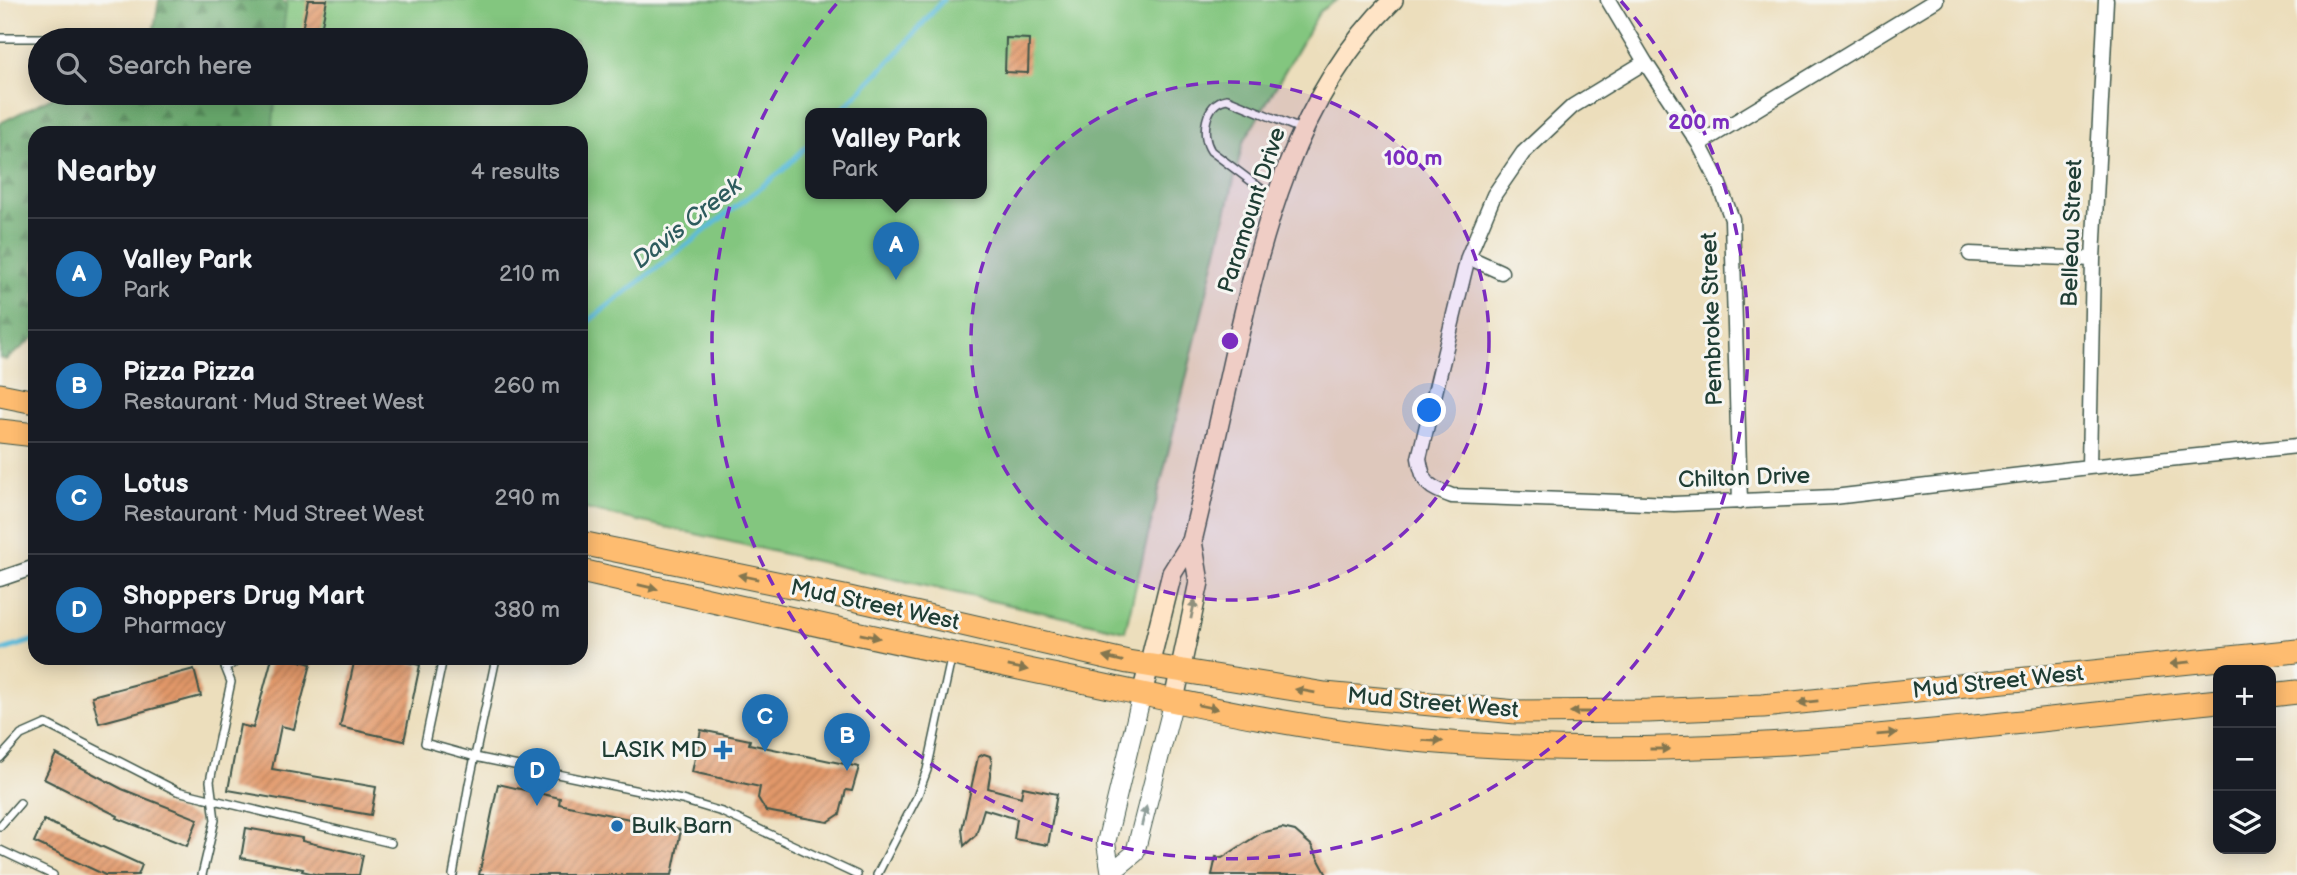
<!DOCTYPE html>
<html lang="en">
<head>
<meta charset="utf-8">
<style>
  body { margin:0; font-family:"Balsamiq Sans",sans-serif; background:#20242c; color:#f1f3f6 }
  .controls { position:absolute; right:21px; bottom:21px; display:grid; overflow:hidden; border-radius:14px; box-shadow:0 4px 18px #0003 }
  .controls button { width:63px; height:63px; display:grid; place-items:center; padding:0; border:0; border-bottom:2px solid #363941; background:#171b24; color:#f1f3f6; font:35px sans-serif }
  .you { position:absolute; left:1430px; top:411px; width:24px; height:24px; margin:-18px; border:5px solid #fff; border-radius:50%; background:#1a73e8; box-shadow:0 0 0 10px #1a73e833 }
  .badge { display:grid; place-items:center; width:46px; height:46px; border-radius:50%; background:#1f6fb2; color:#fff; font-size:23px; font-weight:700 }
  .pin { position:absolute; translate:-50% -58px; filter:drop-shadow(0 2px 4px #0008) }
  .pin::after { content:''; position:absolute; top:37px; width:24px; height:21px; background:inherit; clip-path:polygon(0 0,100% 0,50% 100%) }
  .popup { position:absolute; left:805px; top:108px; width:182px; height:91px; box-sizing:border-box; display:grid; place-content:center; border-radius:14px; background:#171b24; filter:drop-shadow(0 2px 5px #0005); font-size:23px; white-space:nowrap; color:#9ea1a6 }
  .popup b { font-size:26px; color:#f1f3f6 }
  .popup::after { content:''; position:absolute; left:50%; top:100%; margin-left:-14px; border:14px solid transparent; border-top-color:#171b24 }
  .list { margin:0; padding:0; list-style:none }
  h2 { display:flex; justify-content:space-between; align-items:center; height:91px; margin:0; padding:0 28px; font-size:30px }
  h2 small { font-size:23px; font-weight:400; color:#9ea1a6 }
  .list li { display:grid; grid-template-columns:46px 1fr auto; gap:21px; align-items:center; box-sizing:border-box; height:112px; padding:0 28px; border-top:2px solid #363941 }
  .list b { display:block; font-size:26px; white-space:nowrap }
  .list p { margin:0; font-size:23px; white-space:nowrap; color:#9ea1a6 }
  .list em { font-size:23px; font-style:normal; color:#9ea1a6 }
  .icon { flex:none; width:38px; height:38px; fill:none; stroke:currentColor; stroke-width:2; stroke-linecap:round; stroke-linejoin:round }
  .map { position:relative; flex:none; width:2297px; height:875px; overflow:hidden }
  .search { position:absolute; background:#171b24; box-shadow:0 4px 18px #0003; left:28px; top:28px; width:560px; height:77px; display:flex; align-items:center; gap:18px; box-sizing:border-box; padding:0 24px; border-radius:38px; color:#9ea1a6; font-size:26px }
  .panel { position:absolute; background:#171b24; box-shadow:0 4px 18px #0003; left:28px; top:126px; width:560px; height:539px; border-radius:21px }
  .map>svg:first-child { display:block }
  .forest { fill:url(#forest-firs); stroke:#447451; stroke-width:2 }
  .park { fill:#83c67f; stroke:#51825a; stroke-width:2; fill-rule:evenodd }
  .lines { fill:none; stroke-linecap:round; stroke-linejoin:round }
  .stream { stroke:#5cbbda; stroke-width:5 }
  .building { fill:url(#building-hatch) }
  .service-casing { stroke:#3e5548; stroke-width:10 }
  .minor-casing { stroke:#3e5548; stroke-width:17 }
  .tertiary-casing { stroke:#3e5548; stroke-width:20 }
  .secondary-casing { stroke:#3e5548; stroke-width:22 }
  .primary-casing { stroke:#3e5548; stroke-width:25 }
  .service { stroke:#fff; stroke-width:7 }
  .minor { stroke:#fff; stroke-width:14 }
  .tertiary { stroke:#fff; stroke-width:18 }
  .secondary { stroke:#ffe4c6; stroke-width:19 }
  .primary { stroke:#febc70; stroke-width:23 }
  .oneway { fill:#83764f }
  .oneway2 { fill:#8f907d }
  .oneway3 { fill:#8f9e9a }
  .ring { fill:none; stroke:#7b2cbf; stroke-width:3.5; stroke-dasharray:12 9 }
  .poi-dot { fill:#1f6fb2; stroke:#f6f6f2; stroke-width:2.5 }
  .labels { text-anchor:middle; dominant-baseline:central; stroke-width:6; stroke-linejoin:round; paint-order:stroke }
  .street-label { font-size:23px; fill:#1f3d34; stroke:#f6f6f2 }
  .poi-label { font-size:23px; fill:#1f3d34; stroke:#f6f6f2; text-anchor:end }
  .water-label { font-size:24px; font-style:italic; fill:#2e5c5e; stroke:#f6f6f2 }
  .centre { fill:#7b2cbf; stroke:#f6f6f2; stroke-width:3.5 }
  .ring-label { font-size:21px; text-anchor:middle; font-weight:bold; fill:#7b2cbf; stroke:#f6f6f2; stroke-width:6; stroke-linejoin:round; paint-order:stroke }
</style>
</head>
<body>
<div class="map">
<svg width="2297" height="875" viewBox="0 0 2297 875">
  <defs>
    <pattern id="forest-firs" width="22" height="20" patternUnits="userSpaceOnUse" patternTransform="scale(1.75)"><rect width="22" height="20" fill="#6aab6e"/><path d="M5 1l3.5 6h-7zM16 11l3.5 6h-7z" fill="#578c5b"/></pattern>
    <pattern id="building-hatch" width="6" height="6" patternUnits="userSpaceOnUse" patternTransform="scale(1.75)"><rect width="6" height="6" fill="#e29869"/><path d="M-1 1l2-2M0 6l6-6M5 7l2-2" fill="none" stroke="#b77d57"/></pattern>
  </defs>
  <rect width="100%" height="100%" fill="#f6f6f2"/>
  <filter id="ink" filterUnits="userSpaceOnUse"><feTurbulence type="fractalNoise" baseFrequency=".0143" numOctaves="2"/><feDisplacementMap in="SourceGraphic" scale="14" xChannelSelector="R" yChannelSelector="G"/><feConvolveMatrix kernelMatrix="1 2 1 2 8 2 1 2 1" color-interpolation-filters="sRGB"/></filter>
  <filter id="wash" filterUnits="userSpaceOnUse"><feTurbulence type="fractalNoise" baseFrequency=".00686" numOctaves="4" result="noise"/><feDisplacementMap in="SourceGraphic" scale="28" xChannelSelector="R" yChannelSelector="G"/><feGaussianBlur stdDeviation="1.57" result="paint"/><feColorMatrix in="noise" values="0 0 0 0 0 0 0 0 0 0 0 0 0 0 0 0 0 1.4 0 .05"/><feComposite in="paint" operator="in"/></filter>
  <g filter="url(#wash)">
    <rect width="100%" height="100%" fill="#ecdebc"/>
    <path class="forest" d="M159,0h123l5,6 94,34h-229z
      M60,93h311l-96,40h-240v204l-29,23 -6,-2v-235z"/>
    <path class="park" d="M287,0h1050l-17,11 -77,132 -118,488 -544,-123v-375h-309l4,-40h300v-53h-294zM810,114h172v80h-172z"/>
    <g class="lines">
      <path class="stream" d="M838,114l60,-62 45,-52
        M581,327l202,-157 27,-27
        M0,651l35,-11"/>
    </g>
    <g id="blocks">
      <path class="building" d="M308,0h19l-8,39 -18,-4z
        M1006,38l23,1 -1,34 -23,-1z
        M272,658h17l22,6 -17,65 -13,-3 -9,43 104,18 -5,28 -143,-25 12,-65 13,3z
        M355,658h34l31,7 -16,76 -64,-14z
        M194,669l7,27 -102,27 -7,-27z
        M701,730l49,10 -1,4 110,23 -7,24 -6,-1 -6,24 -12,8 -62,-11 -8,-13 2,-11 -68,-15z
        M56,754l66,35 76,30 -11,27 -70,-28 1,-2 -74,-37z
        M984,754l6,2 2,7 -4,25 33,9 2,-10 34,7 -9,51 -34,-6 3,-20 -33,-10 -8,26 -12,11 -2,-17 16,-72z
        M498,784l62,14 -1,6 122,26 -9,45h-193z
        M44,820l98,45 -4,10h-33l-71,-33z
        M246,828l56,10v3l61,14 -4,20h-40l-17,-4 1,-2 -62,-11z
        M1282,828l13,3 16,14 16,30h-115l4,-18 6,1 39,-25z"/>
    </g>
  </g>
  <g filter="url(#ink)">
    <use href="#blocks" fill-opacity="0" stroke="#3e5548" stroke-width="2"/>
    <g class="lines">
      <g class="service-casing">
        <path id="service" d="M0,38h65l9,2
          M115,40h7
          M1275,199l-64,-48c-11,-16 -6,-49 16,-52l76,31
          M443,658l-18,85 50,14 207,43 40,12 135,63
          M0,758l21,-23 25,-11 131,67 214,52
          M0,826l20,-23
          M0,850l53,25
          M202,875l13,-55 -5,-39 21,-99 -6,-15 21,-9
          M453,875l16,-91 27,-126
          M877,875l40,-78 10,-27 24,-111"/>
      </g>
      <g class="minor-casing">
        <path id="minor" d="M1608,0l37,62 54,82 18,35 15,40 8,283
          M1645,62l-72,44 -50,47 -29,42 -26,62 -49,201c4,26 9,29 33,38l222,8 160,-7 255,-30 208,-21
          M1699,144l237,-144
          M1970,254l123,5
          M1468,257l33,15
          M2089,467l4,-208 13,-259
          M0,579l35,-12"/>
      </g>
      <g class="tertiary-casing">
        <path id="tertiary" d="M1112,872l23,-19 39,-153
          M1111,875l-5,-32 36,-149"/>
      </g>
      <g class="secondary-casing">
        <path id="secondary" d="M1142,694l30,-121 20,-32c14,-58 27,-117 40,-176 29,-129 63,-270 161,-365
          M1174,700l25,-118 -7,-41"/>
      </g>
      <g class="primary-casing">
        <path id="primary" d="M0,395l35,7
          M0,431l35,4
          M581,543l268,55 279,64 197,32 191,18 132,-1 115,-5 534,-55
          M581,571c165,38 330,75 496,109 109,23 217,48 328,59 271,28 544,-10 813,-38
          M2271,695l26,-3"/>
      </g>
      <use href="#service" class="service"/>
      <use href="#minor" class="minor"/>
      <use href="#tertiary" class="tertiary"/>
      <use href="#secondary" class="secondary"/>
      <use href="#primary" class="primary"/>
    </g>
    <defs><path id="oneway-solid" d="M-6-.8H1V-3.2L6.5 0L1 3.2V.8H-6Z" transform="scale(1.75)"/></defs>
    <g class="oneway">
      <use href="#oneway-solid" transform="translate(748 577) rotate(-168)"/>
      <use href="#oneway-solid" transform="translate(648 587) rotate(13)"/>
      <use href="#oneway-solid" transform="translate(870 636) rotate(12)"/>
      <use href="#oneway-solid" transform="translate(1113 659) rotate(-167)"/>
      <use href="#oneway-solid" transform="translate(2180 663) rotate(174)"/>
      <use href="#oneway-solid" transform="translate(1018 668) rotate(12)"/>
      <use href="#oneway-solid" transform="translate(1305 691) rotate(-170)"/>
      <use href="#oneway-solid" transform="translate(1808 702) rotate(174)"/>
      <use href="#oneway-solid" transform="translate(1208 707) rotate(12)"/>
      <use href="#oneway-solid" transform="translate(1580 712) rotate(180)"/>
      <use href="#oneway-solid" transform="translate(1887 734) rotate(-5)"/>
      <use href="#oneway-solid" transform="translate(1433 741) rotate(3)"/>
      <use href="#oneway-solid" transform="translate(1660 749)"/>
    </g>
    <use class="oneway2" href="#oneway-solid" transform="translate(1193 609) rotate(-78)"/>
    <use class="oneway3" href="#oneway-solid" transform="translate(1144 816) rotate(-76)"/>
  </g>
  <circle cx="1230" cy="341" r="259" fill="#7b2cbf" fill-opacity=".12"/>
  <g class="ring">
    <circle cx="1230" cy="341" r="259"/>
    <path d="M1621 1A518 518 0 1 1 839 1"/>
  </g>
  <g class="poi-dot">
    <path d="M719.5 739.5h7v7h7v7h-7v7h-7v-7h-7v-7h7z"/>
    <circle cx="617" cy="826" r="7"/>
  </g>
  <g class="labels">
    <g class="street-label">
      <text transform="translate(1252 210) rotate(-72)">Paramount Drive</text>
      <text transform="translate(2072 233) rotate(-88)">Belleau Street</text>
      <text transform="translate(1712 319) rotate(-92)">Pembroke Street</text>
      <text transform="translate(1744 478) rotate(-2)">Chilton Drive</text>
      <text transform="translate(875 605) rotate(12)">Mud Street West</text>
      <text transform="translate(1998 682) rotate(-6)">Mud Street West</text>
      <text transform="translate(1433 703) rotate(5)">Mud Street West</text>
    </g>
    <g class="poi-label">
      <text x="707" y="750">LASIK MD</text>
      <text x="631" y="826" text-anchor="start">Bulk Barn</text>
    </g>
    <g class="water-label">
      <text transform="translate(687 223) rotate(-38)">Davis Creek</text>
    </g>
  </g>
  <circle cx="1230" cy="341" r="10" class="centre"/>
  <g class="ring-label">
    <text x="1699" y="129">200 m</text>
    <text x="1413" y="165">100 m</text>
  </g>
</svg>
<div class="controls">
<button>+</button>
<button>−</button>
<button><svg class="icon" aria-label="layers" viewBox="0 0 24 24"><path d="M12 4l9 5-9 5-9-5zM3 14l9 5 9-5"/></svg></button>
</div>
<div class="you"></div>
<div class="pin badge" style="left:896px;top:280px">A</div>
<div class="popup"><b>Valley Park</b>Park</div>
<div class="pin badge" style="left:847px;top:771px">B</div>
<div class="pin badge" style="left:765px;top:752px">C</div>
<div class="pin badge" style="left:537px;top:806px">D</div>
<div class="search"><svg class="icon" aria-label="search" viewBox="0 0 24 24"><circle cx="10" cy="10" r="6"/><path d="M15 15l6 6"/></svg>Search here</div>
<section class="panel">
<h2>Nearby<small>4 results</small></h2>
<ul class="list">
<li><span class="badge">A</span><div><b>Valley Park</b><p>Park</p></div><em>210 m</em></li>
<li><span class="badge">B</span><div><b>Pizza Pizza</b><p>Restaurant · Mud Street West</p></div><em>260 m</em></li>
<li><span class="badge">C</span><div><b>Lotus</b><p>Restaurant · Mud Street West</p></div><em>290 m</em></li>
<li><span class="badge">D</span><div><b>Shoppers Drug Mart</b><p>Pharmacy</p></div><em>380 m</em></li>
</ul>
</section>
</div>
</body>
</html>
